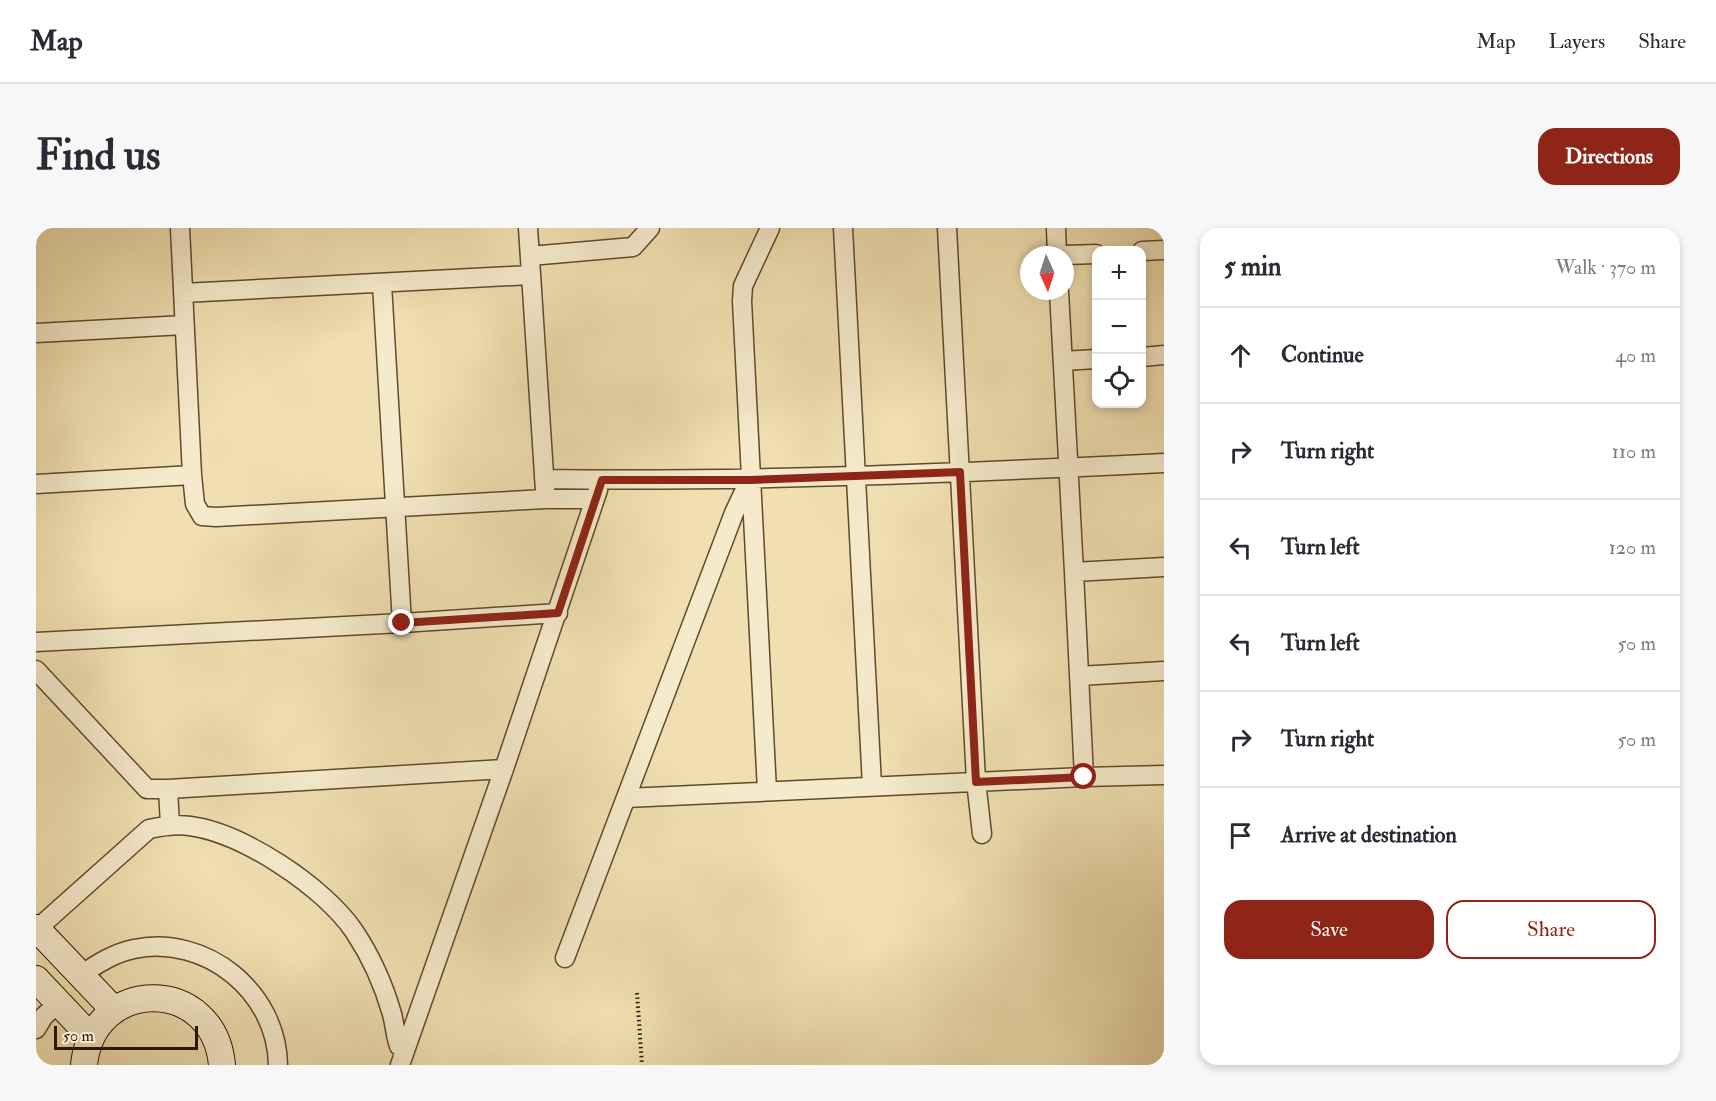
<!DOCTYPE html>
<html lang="en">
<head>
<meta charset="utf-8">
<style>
  body { margin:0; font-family:"IM FELL Double Pica",serif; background:#f7f7f7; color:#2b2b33 }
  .controls { position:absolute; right:18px; top:18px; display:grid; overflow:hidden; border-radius:12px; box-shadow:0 3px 9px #0003 }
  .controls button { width:54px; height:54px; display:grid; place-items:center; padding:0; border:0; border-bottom:2px solid #e1e1e2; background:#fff; color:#2b2b33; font:30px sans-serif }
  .compass { position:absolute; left:984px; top:18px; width:54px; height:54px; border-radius:50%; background:#fff; box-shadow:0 3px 9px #0003; rotate:177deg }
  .scale { position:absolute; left:18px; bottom:15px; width:144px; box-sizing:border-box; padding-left:6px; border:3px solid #321700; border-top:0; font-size:16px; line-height:21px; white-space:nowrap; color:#321700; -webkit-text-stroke:4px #f5ebcc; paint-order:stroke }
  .stop { position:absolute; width:18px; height:18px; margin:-14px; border:4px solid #8f2418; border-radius:50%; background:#fff }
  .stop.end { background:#8f2418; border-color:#fff; box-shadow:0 2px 6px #0008 }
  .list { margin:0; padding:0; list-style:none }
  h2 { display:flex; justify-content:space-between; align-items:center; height:78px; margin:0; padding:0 24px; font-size:26px }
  h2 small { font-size:20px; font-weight:400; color:#7c7c81 }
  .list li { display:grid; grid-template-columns:39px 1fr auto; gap:18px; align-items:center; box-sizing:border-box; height:96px; padding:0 24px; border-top:2px solid #e1e1e2 }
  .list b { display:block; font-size:22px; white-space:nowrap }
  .list em { font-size:20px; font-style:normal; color:#7c7c81 }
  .actions { display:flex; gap:12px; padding:18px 24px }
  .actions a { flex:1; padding:14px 0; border:2px solid #8f2418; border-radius:18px; text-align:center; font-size:21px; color:#8f2418 }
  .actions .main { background:#8f2418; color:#fff }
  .icon { flex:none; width:33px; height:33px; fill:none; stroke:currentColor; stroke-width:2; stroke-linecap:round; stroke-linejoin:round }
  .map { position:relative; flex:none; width:1128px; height:837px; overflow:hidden; border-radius:18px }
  header { display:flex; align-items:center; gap:36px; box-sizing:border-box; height:84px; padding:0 30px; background:#fff; border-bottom:2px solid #e1e1e2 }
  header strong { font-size:28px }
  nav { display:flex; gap:33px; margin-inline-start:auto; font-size:21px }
  .intro { display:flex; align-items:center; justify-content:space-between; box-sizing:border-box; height:144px; padding:0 36px }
  h1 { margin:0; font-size:42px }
  .button { padding:15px 27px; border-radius:18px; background:#8f2418; color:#fff; font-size:21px; font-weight:700 }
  main { display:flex; gap:36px; padding:0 36px }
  aside { flex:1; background:#fff; border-radius:18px; box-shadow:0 3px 9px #0003 }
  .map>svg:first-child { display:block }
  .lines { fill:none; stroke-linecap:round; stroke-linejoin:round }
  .street-casing { stroke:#62492c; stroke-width:21 }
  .secondary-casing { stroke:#321700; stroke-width:28 }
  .path { stroke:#321700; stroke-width:4; stroke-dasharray:1.5 3; stroke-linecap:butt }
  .street { stroke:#f5ebcc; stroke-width:18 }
  .secondary { stroke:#f5ebcc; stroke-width:26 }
  .route { stroke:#8f2418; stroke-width:8 }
</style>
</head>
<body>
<header>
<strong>Map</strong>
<nav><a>Map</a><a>Layers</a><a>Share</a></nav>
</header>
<div class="intro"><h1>Find us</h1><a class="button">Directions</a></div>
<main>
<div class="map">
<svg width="1128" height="837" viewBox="0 0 1128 837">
  <rect width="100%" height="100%" fill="#f0e0b1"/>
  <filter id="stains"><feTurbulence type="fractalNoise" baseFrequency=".00333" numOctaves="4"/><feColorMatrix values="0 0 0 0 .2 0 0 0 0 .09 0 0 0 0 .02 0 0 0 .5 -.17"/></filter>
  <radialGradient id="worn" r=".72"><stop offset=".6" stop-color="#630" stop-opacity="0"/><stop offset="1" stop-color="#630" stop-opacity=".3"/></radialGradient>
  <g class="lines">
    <g class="street-casing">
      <path id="street" d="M144,0l12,247 3,29 7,12 14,1 329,-18h50
        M492,0l17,262
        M807,0l29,558
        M911,0l29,553 6,53
        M1020,0l1,27
        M1106,23l22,-1
        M1029,27l31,-1
        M494,28l103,-9 17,-19
        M346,56l20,339
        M1023,63l15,281
        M147,65l347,-18
        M0,105l148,-8
        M1106,129l22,-2
        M1027,133l33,-2
        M508,251c207,3 413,-6 620,-16
        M0,256l156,-9
        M0,414l366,-19 156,-10
        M0,442l111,119h21l336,-20
        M1043,448l85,-5
        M1048,549l80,-2
        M132,561l2,36
        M731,563l-25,-490 1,-15 27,-58
        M590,570l458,-21 -10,-205 90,-5
        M1,701l112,-100c14,-3 27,-5 41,-3 53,7 134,61 164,105 16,24 30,55 38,83 3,11 3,21 7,32l7,2
        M529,730l169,-445 15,-32
        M45,747c16,-11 33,-22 53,-26 72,-15 143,43 144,116
        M0,801l8,-13 15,-13
        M364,837l104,-296 94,-279"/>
    </g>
    <g class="secondary-casing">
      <path id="secondary" d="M0,700l77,81
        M0,751l54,57
        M48,837c9,-89 130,-89 138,0"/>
    </g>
    <path class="path" d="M601,765l5,72"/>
    <use href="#street" class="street"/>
    <use href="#secondary" class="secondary"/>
  </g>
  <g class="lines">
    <path class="route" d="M366,395l156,-10 44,-133h148l210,-8 16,310 108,-5"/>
  </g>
  <rect width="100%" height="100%" filter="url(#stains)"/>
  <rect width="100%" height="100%" fill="url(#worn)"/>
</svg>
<div class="controls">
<button>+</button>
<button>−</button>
<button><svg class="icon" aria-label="locate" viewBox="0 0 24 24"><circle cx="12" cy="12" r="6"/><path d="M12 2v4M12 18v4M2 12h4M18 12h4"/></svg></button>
</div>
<svg class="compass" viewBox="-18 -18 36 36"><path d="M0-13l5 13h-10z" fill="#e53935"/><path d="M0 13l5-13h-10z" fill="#7c7c81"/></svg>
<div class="scale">50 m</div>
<div class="stop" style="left:1048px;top:549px"></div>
<div class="stop end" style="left:366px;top:395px"></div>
</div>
<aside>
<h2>5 min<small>Walk · 370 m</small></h2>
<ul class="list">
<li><svg class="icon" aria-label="ahead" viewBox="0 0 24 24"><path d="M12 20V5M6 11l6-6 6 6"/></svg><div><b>Continue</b></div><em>40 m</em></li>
<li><svg class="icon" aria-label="right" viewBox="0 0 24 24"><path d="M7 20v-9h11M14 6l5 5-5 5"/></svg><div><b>Turn right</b></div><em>110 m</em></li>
<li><svg class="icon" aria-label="left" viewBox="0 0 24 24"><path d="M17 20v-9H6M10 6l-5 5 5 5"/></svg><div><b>Turn left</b></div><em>120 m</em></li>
<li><svg class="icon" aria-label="left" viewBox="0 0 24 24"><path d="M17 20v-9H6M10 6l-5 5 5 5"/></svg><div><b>Turn left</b></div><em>50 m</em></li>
<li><svg class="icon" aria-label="right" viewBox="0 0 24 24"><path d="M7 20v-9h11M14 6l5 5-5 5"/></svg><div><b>Turn right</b></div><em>50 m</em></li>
<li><svg class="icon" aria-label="arrive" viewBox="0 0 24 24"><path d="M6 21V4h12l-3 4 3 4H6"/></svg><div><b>Arrive at destination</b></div></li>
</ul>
<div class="actions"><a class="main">Save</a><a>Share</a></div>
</aside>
</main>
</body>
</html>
